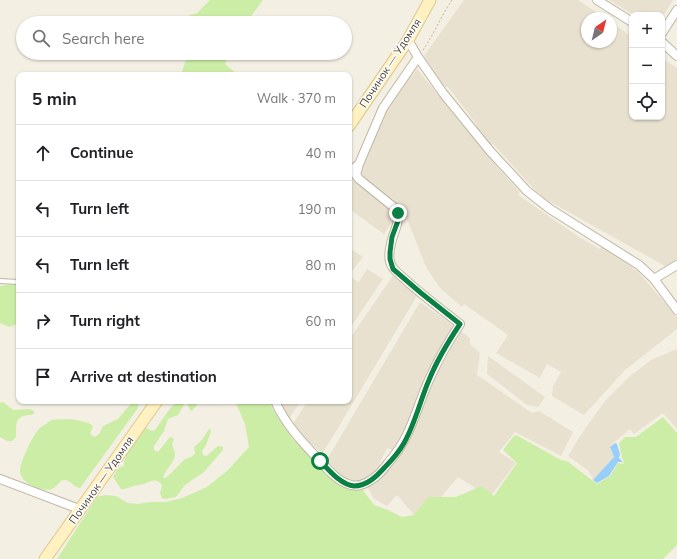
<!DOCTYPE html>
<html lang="en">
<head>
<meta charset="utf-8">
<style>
  body { margin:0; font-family:Mulish,sans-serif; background:#f2f2f2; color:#202124 }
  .controls { position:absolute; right:12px; top:12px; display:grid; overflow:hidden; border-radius:8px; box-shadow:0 1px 3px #0004 }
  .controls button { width:36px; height:36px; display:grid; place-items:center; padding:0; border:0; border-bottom:1px solid #e0e0e0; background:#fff; color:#202124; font:20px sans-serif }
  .compass { position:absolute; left:581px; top:12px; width:36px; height:36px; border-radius:50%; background:#fff; box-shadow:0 1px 3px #0004; rotate:35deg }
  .stop { position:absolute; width:12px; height:12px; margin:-9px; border:3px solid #0b8043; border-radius:50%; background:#fff }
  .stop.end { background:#0b8043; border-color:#fff; box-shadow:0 1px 4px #0008 }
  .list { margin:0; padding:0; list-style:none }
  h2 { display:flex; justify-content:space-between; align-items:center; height:52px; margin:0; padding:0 16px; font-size:17px }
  h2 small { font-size:13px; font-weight:400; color:#757577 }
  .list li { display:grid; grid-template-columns:26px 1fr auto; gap:12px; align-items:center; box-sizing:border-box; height:56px; padding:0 16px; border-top:1px solid #e0e0e0 }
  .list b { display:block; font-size:15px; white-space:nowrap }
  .list em { font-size:13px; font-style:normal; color:#757577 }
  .icon { flex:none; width:22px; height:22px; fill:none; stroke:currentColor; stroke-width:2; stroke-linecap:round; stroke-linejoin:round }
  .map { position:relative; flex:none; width:677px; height:559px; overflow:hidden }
  .search { position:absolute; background:#fff; box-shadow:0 1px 3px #0004; left:16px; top:16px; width:336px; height:44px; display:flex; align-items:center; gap:10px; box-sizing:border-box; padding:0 14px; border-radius:22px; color:#757577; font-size:15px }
  .panel { position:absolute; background:#fff; box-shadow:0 1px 3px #0004; left:16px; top:72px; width:336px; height:332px; border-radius:8px }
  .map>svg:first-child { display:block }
  .residential { fill:#e8e1d0 }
  .green { fill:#cceda6 }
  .water { fill:#97cff9 }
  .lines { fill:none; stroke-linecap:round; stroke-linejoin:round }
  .service-casing { stroke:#c0b7a4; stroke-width:6 }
  .minor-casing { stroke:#c0b7a4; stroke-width:10 }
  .secondary-casing { stroke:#dcc98e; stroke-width:13 }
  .path { stroke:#c4b394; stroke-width:1; stroke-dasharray:2 2; stroke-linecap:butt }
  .service { stroke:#fff; stroke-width:4 }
  .minor { stroke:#fff; stroke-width:8 }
  .secondary { stroke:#fff1c1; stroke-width:11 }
  .route { stroke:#0b8043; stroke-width:5 }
  .labels { text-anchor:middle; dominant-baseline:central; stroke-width:3; stroke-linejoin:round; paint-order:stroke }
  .street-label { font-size:11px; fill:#463f32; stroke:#fff }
</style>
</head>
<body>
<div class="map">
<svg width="677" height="559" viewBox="0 0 677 559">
  <rect width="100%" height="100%" fill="#f4efe3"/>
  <path class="residential" d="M464,0h114l27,18h-18v24h24v-20l21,15v80h30v-59l15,10v193l-12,5 -118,-66 -11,-9 -43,-47 -2,1 -16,-19 2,-1 -29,-38h-4l-20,-31z
    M609,0h64l-11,18v-3h-28z
    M417,69l81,99 22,24 -2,3 61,42 21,12 2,-3 22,14 16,14 37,43v12l-52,41 -41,45 -32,-19 1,-10 8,-14 -14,-8 -7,14 -44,-25 12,-18 -44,-31 -2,3 -21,-18 -14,-20 -23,-57 -42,-35 -1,-10 26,-60z
    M350,175l41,32 4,11 -11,16 -35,-25z
    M349,248l14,9 -10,13 -3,7 9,5 8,-13 16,10 -34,51z
    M394,274l21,17 2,5 -85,142 -10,15 -16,-13 -14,-15 16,-24h41v-61z
    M420,302l33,23 -24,48 -23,58 -12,20 -7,-3 -8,16 1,3 -16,14 -12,2 -9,-4 -18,-16z
    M461,331l9,7v6l10,9 -3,22 55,38 7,-2 34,21 -12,24 -46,-24 -16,20 17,11 -26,34 -32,-20 -38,45 -23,-27 -10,11 -14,-8 -6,-13 44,-50 22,-54z
    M677,349v80l-14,-16 -29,21 -4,-5 -19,16 -1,4 4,8 -21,23 -1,-1 1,-2 -3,-3 -1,-3 -21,-15 14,-23 23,-32 25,-25 21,-16z
    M488,356l57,41 -7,10 -11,-2 -40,-31z
    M280,401h21l-11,16 -4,-3z"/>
  <path class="green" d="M210,0h53l-17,23h-80l31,-10z
    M188,53h42l-5,11 13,11h-57z
    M12,284l7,1v22l-3,2 1,15 -8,3 -9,-4v-37z
    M133,401l6,1 -1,6 -58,80c-7,-1 -10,-9 -16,-8 -4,0 -6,5 -9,7 -6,6 -19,1 -26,-3 -4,-3 -8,-6 -9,-12 -1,-8 13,-38 20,-44 2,-1 11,-8 12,-8 4,-1 21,-1 24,0 7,2 12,1 17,6l-3,8 5,3 5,-4 3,-7 15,-7z
    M177,401h18l2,4 -5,6 -2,-1 -3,-7h-2l-7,12 -10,4 -4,12 -10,15v4l4,2 11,-14 3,-1 2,3 -2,4c1,4 3,6 3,10 0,9 -10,15 -12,24h3l19,-19 6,-2 4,-3 -1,-7 7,-6 8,-12 2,1c-2,7 -4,15 -9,21l1,4 3,1 2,-1 10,-9 5,1v3l-19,22 -19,13 -9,12 -12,2 -2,-1 -2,-5 2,-8c-7,-8 -11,-3 -18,-1 -3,1 -7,1 -10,2 -5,1 -8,4 -13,3l-8,-12 5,-9 6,-2c-1,-11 13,-27 19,-37l3,-1 6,3 3,-1 16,-23 4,-3z
    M235,401h33l10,17 15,22 22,19 11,15 18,13 18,2 12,16 14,5 14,7 12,-2 14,-18h28l25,-11 13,10 23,-33 -14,-13 10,-13 3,-2 45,25 6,1 30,23 13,-8 8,-13 5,1 1,-3 -2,-3 -3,-15 6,-6h11l27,-20 14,16v112l-14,14h-606l40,-62 8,-2 11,1 12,7 10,1 12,-2h16l16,-4 25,-11 21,-17 21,-23 -4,-23z
    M3,402l10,8 17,-1 5,3 -3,3c-17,0 -16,8 -16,22l-4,4h-5l-7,-4v-34z"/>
  <path class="water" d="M615,443l2,1 3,10 -1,4 4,4h-5l-9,14 -12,7 -4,-3 21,-23 -4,-10z"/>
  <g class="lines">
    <g class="service-casing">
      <path id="service" d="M0,281l19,1"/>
    </g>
    <g class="minor-casing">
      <path id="minor" d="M597,0l35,22
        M662,33l15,-23
        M408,40l10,17
        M662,42l15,14
        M349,172l10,-8 24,-56 35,-51 25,36 47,58 37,40 23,18 89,56 15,14 23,31
        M654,279l23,-14
        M275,401c11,25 29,43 47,62 8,9 17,19 29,22 7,2 14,-1 20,-5 7,-4 12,-10 17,-17 24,-27 27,-52 41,-83 9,-20 19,-38 31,-56 -18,-14 -35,-27 -51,-41 -5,-5 -12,-10 -16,-15 -5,-7 -4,-17 -2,-24 2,-12 11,-24 5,-35l-37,-30 -3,-4 3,-11
        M0,479l79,30"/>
    </g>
    <g class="secondary-casing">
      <path id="secondary" d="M349,126l59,-86 22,-40
        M45,559l112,-158"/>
    </g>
    <path class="path" d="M423,50c11,-16 18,-34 29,-50"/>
    <use href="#service" class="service"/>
    <use href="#minor" class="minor"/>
    <use href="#secondary" class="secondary"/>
  </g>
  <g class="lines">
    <path class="route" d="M320,461c9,9 21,24 34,25 13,0 23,-10 31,-19 7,-7 14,-15 19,-24 11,-19 16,-42 25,-63 8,-20 19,-38 31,-56l-39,-31 -28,-24 -3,-10v-7l2,-15 7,-19 -1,-5"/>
  </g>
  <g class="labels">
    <g class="street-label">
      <text transform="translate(390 63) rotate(-57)">Починок — Удомля</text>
      <text transform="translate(101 480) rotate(-55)">Починок — Удомля</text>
    </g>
  </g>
</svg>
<div class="controls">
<button>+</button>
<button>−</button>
<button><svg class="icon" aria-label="locate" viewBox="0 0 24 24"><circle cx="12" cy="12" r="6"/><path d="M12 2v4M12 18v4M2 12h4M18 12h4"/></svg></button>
</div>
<svg class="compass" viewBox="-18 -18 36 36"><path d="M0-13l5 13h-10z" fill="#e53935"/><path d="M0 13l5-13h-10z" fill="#757577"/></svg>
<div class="stop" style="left:320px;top:461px"></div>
<div class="stop end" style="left:398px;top:213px"></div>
<div class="search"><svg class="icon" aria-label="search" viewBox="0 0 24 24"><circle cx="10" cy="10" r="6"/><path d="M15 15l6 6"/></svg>Search here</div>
<section class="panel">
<h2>5 min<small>Walk · 370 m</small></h2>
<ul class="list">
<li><svg class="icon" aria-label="ahead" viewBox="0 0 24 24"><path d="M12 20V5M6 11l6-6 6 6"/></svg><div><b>Continue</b></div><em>40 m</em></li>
<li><svg class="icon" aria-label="left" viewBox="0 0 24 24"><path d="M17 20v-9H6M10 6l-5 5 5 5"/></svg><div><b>Turn left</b></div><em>190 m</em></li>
<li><svg class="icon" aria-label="left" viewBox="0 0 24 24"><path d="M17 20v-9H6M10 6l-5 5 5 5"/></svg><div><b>Turn left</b></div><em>80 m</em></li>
<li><svg class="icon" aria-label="right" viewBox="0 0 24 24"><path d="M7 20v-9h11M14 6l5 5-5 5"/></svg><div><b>Turn right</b></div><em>60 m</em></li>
<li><svg class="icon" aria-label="arrive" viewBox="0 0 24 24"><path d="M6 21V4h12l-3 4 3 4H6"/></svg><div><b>Arrive at destination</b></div></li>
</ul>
</section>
</div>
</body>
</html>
